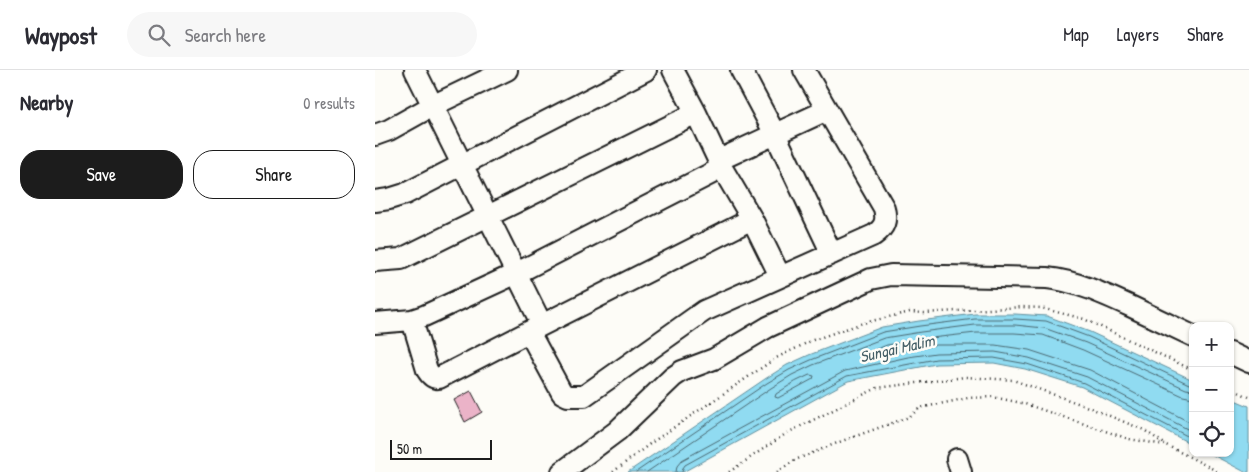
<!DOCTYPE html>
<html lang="en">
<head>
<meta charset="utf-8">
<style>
  body { margin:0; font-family:"Patrick Hand",sans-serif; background:#f7f7f7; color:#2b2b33 }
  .controls { position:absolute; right:15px; bottom:15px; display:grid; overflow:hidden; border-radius:10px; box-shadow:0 1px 4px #0004 }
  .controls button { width:45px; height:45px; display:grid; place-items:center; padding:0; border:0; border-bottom:1px solid #e1e1e2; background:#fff; color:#2b2b33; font:25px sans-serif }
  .scale { position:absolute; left:15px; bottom:12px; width:102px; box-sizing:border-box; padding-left:5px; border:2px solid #1c1c1c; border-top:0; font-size:14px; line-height:18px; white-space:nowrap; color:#1c1c1c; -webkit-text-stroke:4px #fdfcf7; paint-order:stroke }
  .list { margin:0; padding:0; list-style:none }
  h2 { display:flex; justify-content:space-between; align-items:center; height:65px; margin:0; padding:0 20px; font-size:21px }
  h2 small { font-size:16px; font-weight:400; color:#7c7c81 }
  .actions { display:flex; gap:10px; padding:15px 20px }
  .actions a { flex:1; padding:11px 0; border:1px solid #1c1c1c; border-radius:20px; text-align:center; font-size:18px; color:#1c1c1c }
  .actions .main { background:#1c1c1c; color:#fff }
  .icon { flex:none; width:28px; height:28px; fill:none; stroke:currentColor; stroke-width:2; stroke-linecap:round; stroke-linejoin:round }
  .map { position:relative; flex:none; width:874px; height:402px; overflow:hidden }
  header { display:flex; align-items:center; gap:30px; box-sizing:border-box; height:70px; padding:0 25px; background:#fff; border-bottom:1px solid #e1e1e2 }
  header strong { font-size:24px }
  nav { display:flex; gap:28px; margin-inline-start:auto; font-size:18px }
  .search { width:350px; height:45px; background:#f7f7f7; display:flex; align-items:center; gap:12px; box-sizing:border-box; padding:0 18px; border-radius:28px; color:#7c7c81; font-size:19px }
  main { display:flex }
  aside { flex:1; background:#fff }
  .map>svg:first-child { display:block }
  .water { fill:#90dbf1; stroke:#628f9c }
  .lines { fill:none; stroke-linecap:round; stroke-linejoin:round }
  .shore { stroke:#4a6871; stroke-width:1 }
  .building { fill:#ebb3c8; stroke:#1c1c1c }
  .minor-casing { stroke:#1c1c1c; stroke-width:24 }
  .path { stroke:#1c1c1c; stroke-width:2.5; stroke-dasharray:1 4; stroke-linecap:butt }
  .minor { stroke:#fdfcf7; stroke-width:20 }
  .labels { text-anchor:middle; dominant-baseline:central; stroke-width:5; stroke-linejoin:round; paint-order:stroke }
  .water-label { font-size:16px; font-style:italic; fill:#455f67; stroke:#fdfcf7 }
</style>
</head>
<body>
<header>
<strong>Waypost</strong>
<div class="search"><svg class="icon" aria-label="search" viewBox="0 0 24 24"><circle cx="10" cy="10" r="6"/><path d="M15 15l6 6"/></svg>Search here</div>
<nav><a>Map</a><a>Layers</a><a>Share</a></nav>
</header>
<main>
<aside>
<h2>Nearby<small>0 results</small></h2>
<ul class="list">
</ul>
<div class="actions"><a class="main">Save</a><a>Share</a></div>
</aside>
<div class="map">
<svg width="874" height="402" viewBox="0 0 874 402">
  <rect width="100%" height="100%" fill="#fdfcf7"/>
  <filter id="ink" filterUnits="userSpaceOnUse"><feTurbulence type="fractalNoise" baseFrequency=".02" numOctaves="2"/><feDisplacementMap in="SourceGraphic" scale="10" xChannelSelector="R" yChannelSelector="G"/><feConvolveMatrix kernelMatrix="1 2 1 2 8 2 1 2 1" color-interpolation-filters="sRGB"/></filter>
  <g filter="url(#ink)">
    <path class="water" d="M600,244h40l32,2 43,16 103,48v65l-111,-58 -57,-18 -31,-6 -58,1 -88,17 -165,91h-55l137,-93 22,-14 22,-10 73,-28 37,-6z
      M855,328l19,8v66h-4l-36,-19h21z"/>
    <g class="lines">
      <path class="shore" d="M435,305l4,1 -1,3 -35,19 -3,-1 1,-3 19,-12z
        M818,328l-10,-2 -100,-46 -40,-15 -29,-2h-38l-54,6 -35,6 -23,9 -1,2 1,2h2l69,-13h60l34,5 61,20 103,54
        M261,402l131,-89 22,-13 22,-10 72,-28 37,-6 55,-7h40l31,2 43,16 100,47h4
        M272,402l124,-84 21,-13 21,-10 71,-27 37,-6 54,-7h40l29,3 42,15 100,46 7,1
        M301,402l1,-6 5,-6 163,-89 63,-14 28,-4 59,-1 34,6 58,19 106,55
        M307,402l1,-4 2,-3 162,-89 89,-17 58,-1 33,6 57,19 109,56"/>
    </g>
    <path class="building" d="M96,321l11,21 -17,10 -11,-22z"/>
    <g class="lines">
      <g class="minor-casing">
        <path id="minor" d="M40,0l127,255
          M298,0l23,43 26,55 30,51 28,57
          M366,0l34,64 57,120
          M0,65l14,-5 43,-24 75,-36
          M344,90l108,-50
          M0,131l14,-2 16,-5 241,-124
          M0,191l26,-2 6,-3 289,-143
          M37,250l15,50c3,5 6,9 12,8l103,-53 210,-106
          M0,253l37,-3 12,-4 93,-43 205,-105
          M154,262l33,61 6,3h16l120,-85 170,-76c11,-8 13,-14 10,-27l-80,-138
          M855,283l19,9
          M582,389l4,13
          M187,402l55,-41 56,-54 9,-6 32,-12 54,-32 103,-48 20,-4 156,3c29,3 57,16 83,28 21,10 42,20 63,30"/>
      </g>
      <path class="path" d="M855,318l19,9
        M238,402l38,-29 125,-85 37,-18 50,-17 47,-11 14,1 98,-6 19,1 43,11 109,51
        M354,402l58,-39 90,-45 88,-11 48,3 70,25 61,25 22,15 53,27
        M402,402l18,-12 47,-19 67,-24 11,-9 48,-10 24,-1 30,6 107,36 36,6"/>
      <use href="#minor" class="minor"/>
    </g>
  </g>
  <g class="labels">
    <g class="water-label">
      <text transform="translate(522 278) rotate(-13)">Sungai Malim</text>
    </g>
  </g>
</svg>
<div class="controls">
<button>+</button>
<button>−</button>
<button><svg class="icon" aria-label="locate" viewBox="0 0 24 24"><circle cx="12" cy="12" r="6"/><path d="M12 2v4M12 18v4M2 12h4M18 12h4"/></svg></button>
</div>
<div class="scale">50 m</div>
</div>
</main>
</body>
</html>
